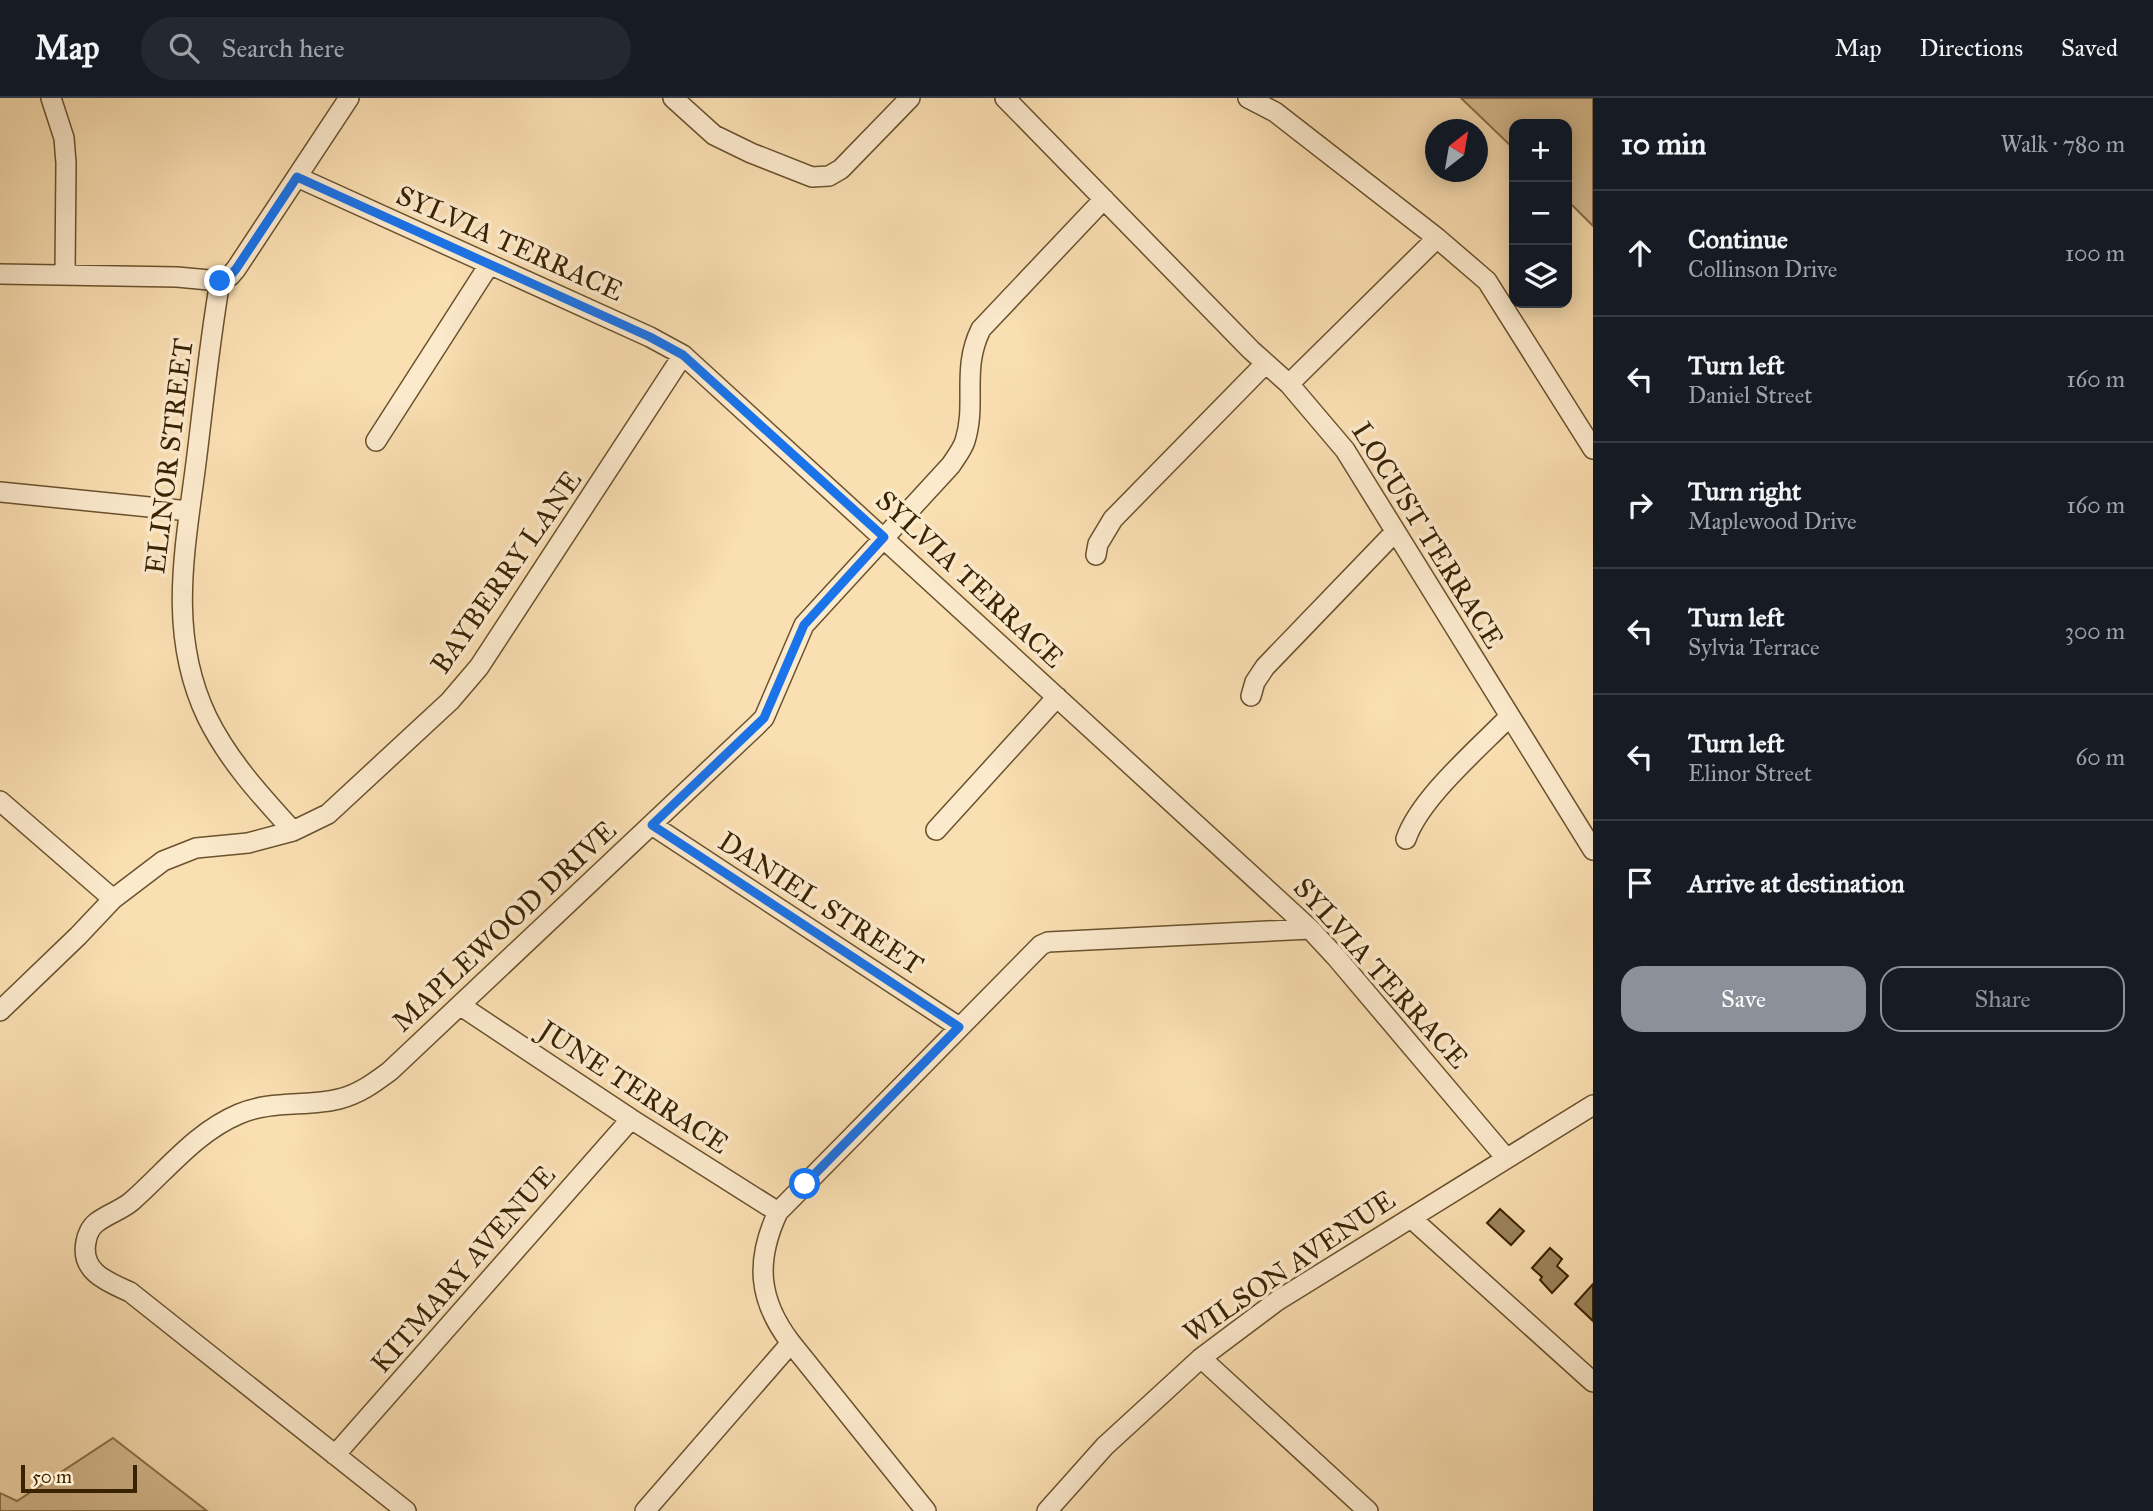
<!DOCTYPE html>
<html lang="en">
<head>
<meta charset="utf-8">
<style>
  body { margin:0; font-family:"IM FELL Great Primer",serif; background:#242831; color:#f1f3f6 }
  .controls { position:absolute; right:21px; top:21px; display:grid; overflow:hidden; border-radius:14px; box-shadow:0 4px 18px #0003 }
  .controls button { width:63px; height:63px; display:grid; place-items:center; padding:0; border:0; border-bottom:2px solid #363941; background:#171b24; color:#f1f3f6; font:35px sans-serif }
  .compass { position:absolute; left:1425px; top:21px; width:63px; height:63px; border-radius:50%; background:#171b24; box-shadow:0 4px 18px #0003; rotate:31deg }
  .scale { position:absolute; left:21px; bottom:18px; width:116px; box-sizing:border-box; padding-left:7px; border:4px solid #3a2301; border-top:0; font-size:19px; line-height:24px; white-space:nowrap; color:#3a2301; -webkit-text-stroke:5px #fceacd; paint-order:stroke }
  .stop { position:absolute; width:21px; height:21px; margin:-16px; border:5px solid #1a73e8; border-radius:50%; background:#fff }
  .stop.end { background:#1a73e8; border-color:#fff; box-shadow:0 2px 7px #0008 }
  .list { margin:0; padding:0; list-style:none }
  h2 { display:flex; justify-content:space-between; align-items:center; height:91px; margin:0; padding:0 28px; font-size:30px }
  h2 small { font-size:23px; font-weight:400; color:#9ea1a6 }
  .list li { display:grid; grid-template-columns:46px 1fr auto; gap:21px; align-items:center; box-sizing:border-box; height:126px; padding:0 28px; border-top:2px solid #363941 }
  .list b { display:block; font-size:26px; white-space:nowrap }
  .list p { margin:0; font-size:23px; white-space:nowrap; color:#9ea1a6 }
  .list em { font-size:23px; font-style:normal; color:#9ea1a6 }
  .actions { display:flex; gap:14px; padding:21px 28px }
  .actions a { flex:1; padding:16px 0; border:2px solid #8c9099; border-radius:21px; text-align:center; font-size:24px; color:#8c9099 }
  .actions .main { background:#8c9099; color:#fff }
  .icon { flex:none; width:38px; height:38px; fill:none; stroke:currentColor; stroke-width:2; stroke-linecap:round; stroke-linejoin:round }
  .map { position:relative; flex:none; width:1593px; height:1413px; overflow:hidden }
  header { display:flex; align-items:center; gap:42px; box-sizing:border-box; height:98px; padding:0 35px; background:#171b24; border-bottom:2px solid #363941 }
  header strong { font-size:33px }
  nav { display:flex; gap:38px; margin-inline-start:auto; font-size:24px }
  .search { width:490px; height:63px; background:#242831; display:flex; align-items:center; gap:18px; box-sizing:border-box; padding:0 24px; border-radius:38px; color:#9ea1a6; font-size:26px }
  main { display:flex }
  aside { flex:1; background:#171b24 }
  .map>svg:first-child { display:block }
  .green { fill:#d9bf94; stroke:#8a714a; stroke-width:2 }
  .building { fill:#9e855d; stroke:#3a2301; stroke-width:2 }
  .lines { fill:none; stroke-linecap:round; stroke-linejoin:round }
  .minor-casing { stroke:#6a522d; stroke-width:22 }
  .minor { stroke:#fceacd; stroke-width:19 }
  .route { stroke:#1a73e8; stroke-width:9 }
  .labels { text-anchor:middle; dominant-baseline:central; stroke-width:7; stroke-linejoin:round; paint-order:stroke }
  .street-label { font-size:28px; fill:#3a2301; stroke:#fceacd }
</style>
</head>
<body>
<header>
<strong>Map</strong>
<div class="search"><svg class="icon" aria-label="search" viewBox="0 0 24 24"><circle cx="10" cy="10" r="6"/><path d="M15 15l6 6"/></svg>Search here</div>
<nav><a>Map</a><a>Directions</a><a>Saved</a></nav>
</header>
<main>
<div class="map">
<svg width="1593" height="1413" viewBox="0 0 1593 1413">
  <rect width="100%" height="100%" fill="#fadfb2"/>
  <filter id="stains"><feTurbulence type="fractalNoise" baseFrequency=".00286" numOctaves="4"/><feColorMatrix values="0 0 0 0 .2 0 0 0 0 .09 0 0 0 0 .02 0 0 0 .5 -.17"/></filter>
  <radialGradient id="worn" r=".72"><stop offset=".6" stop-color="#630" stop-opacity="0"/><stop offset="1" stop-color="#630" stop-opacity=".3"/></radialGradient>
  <path class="green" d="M1461,0h132v128l-26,-26v-76h-53v25z
    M113,1340l94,73h-207v-18l17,8z"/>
  <path class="building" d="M1500,1111l24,22 -13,14 -24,-22z
    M1550,1150l12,11 -5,7 11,10 -16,17 -12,-13 2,-3 -10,-9z
    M1593,1186v37l-18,-17z"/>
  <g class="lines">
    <g class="minor-casing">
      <path id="minor" d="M51,0l13,40 2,25 -1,111
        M673,0l41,37 37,18 61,24 17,-1 12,-7 69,-71
        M1005,0l246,252 38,34 56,66 248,400
        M1248,0l27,14 162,126 50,43 106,168
        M297,79l353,160 33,18 627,574 26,28 170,201
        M0,176l177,3 43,4
        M220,183c-10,58 -16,116 -23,174 -11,90 -31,176 10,262 21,43 54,79 86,114
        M220,183l10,-5 6,-7 113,-171
        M1289,286l148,-146
        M376,343l113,-176
        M0,394l189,19
        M1096,457l2,-11 15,-25 152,-155
        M1251,598l4,-14 10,-15 130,-135
        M0,703l113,98
        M652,727l307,202
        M936,732l121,-133
        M1406,741c14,-41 73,-91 104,-123
        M461,908l170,113 147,93
        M0,913l78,-75 35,-37 50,-38 33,-13 52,-5 45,-12 35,-17 122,-113 29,-34 204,-312
        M1411,1120l182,164
        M1201,1260l167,153
        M335,1357l296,-336
        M406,1413l-276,-219c-22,-10 -50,-20 -44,-50 1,-7 5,-15 10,-19 11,-9 26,-13 36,-22 35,-31 64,-69 107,-87 32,-14 68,-7 100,-15 20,-5 35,-16 51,-28l366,-345 8,-8 40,-93 147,-160c5,-8 11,-15 14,-24 12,-38 -4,-72 16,-112l123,-130
        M645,1413l146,-168
        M926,1413l-135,-168c-33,-43 -36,-82 -13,-131l263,-267 7,-3 262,-13
        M1047,1413l58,-65 96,-88 76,-57 316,-196"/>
    </g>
    <use href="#minor" class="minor"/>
  </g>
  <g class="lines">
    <path class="route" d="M220,183l10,-5 6,-7 61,-92 353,160 33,18 201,182 -80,88 -40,93 -112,107 307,202 -154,157"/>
  </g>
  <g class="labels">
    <g class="street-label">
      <text transform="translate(510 145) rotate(24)">SYLVIA TERRACE</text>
      <text transform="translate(169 358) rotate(-83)">ELINOR STREET</text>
      <text transform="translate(1428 437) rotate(58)">LOCUST TERRACE</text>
      <text transform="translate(506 474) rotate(-55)">BAYBERRY LANE</text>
      <text transform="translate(970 481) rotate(43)">SYLVIA TERRACE</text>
      <text transform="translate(821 805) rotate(33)">DANIEL STREET</text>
      <text transform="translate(504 828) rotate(-43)">MAPLEWOOD DRIVE</text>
      <text transform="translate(1381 875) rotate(48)">SYLVIA TERRACE</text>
      <text transform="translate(634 989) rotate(33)">JUNE TERRACE</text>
      <text transform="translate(1289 1168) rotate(-34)">WILSON AVENUE</text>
      <text transform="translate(463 1171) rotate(-49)">KITMARY AVENUE</text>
    </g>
  </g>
  <rect width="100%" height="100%" filter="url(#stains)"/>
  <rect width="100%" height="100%" fill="url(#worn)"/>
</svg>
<div class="controls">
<button>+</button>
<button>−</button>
<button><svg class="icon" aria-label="layers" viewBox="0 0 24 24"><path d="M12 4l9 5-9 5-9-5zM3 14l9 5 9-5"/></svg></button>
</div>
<svg class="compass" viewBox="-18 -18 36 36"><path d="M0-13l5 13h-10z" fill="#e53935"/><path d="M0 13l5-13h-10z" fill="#9ea1a6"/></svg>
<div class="scale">50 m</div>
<div class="stop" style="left:805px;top:1086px"></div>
<div class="stop end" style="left:220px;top:183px"></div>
</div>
<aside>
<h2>10 min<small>Walk · 780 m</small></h2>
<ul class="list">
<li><svg class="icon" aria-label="ahead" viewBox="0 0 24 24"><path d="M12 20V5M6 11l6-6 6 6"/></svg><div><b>Continue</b><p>Collinson Drive</p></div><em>100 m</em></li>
<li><svg class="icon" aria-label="left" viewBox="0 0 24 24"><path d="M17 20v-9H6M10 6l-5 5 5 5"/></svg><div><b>Turn left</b><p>Daniel Street</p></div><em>160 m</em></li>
<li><svg class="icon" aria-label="right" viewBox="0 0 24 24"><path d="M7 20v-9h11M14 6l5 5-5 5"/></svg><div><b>Turn right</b><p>Maplewood Drive</p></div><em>160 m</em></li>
<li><svg class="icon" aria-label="left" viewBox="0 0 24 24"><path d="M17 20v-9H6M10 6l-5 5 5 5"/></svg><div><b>Turn left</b><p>Sylvia Terrace</p></div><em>300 m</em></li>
<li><svg class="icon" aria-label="left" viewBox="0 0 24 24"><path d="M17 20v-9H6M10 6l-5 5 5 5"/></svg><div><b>Turn left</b><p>Elinor Street</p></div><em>60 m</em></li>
<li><svg class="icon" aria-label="arrive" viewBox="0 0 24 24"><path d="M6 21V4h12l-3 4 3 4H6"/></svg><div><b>Arrive at destination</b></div></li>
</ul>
<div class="actions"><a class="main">Save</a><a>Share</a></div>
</aside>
</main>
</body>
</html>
